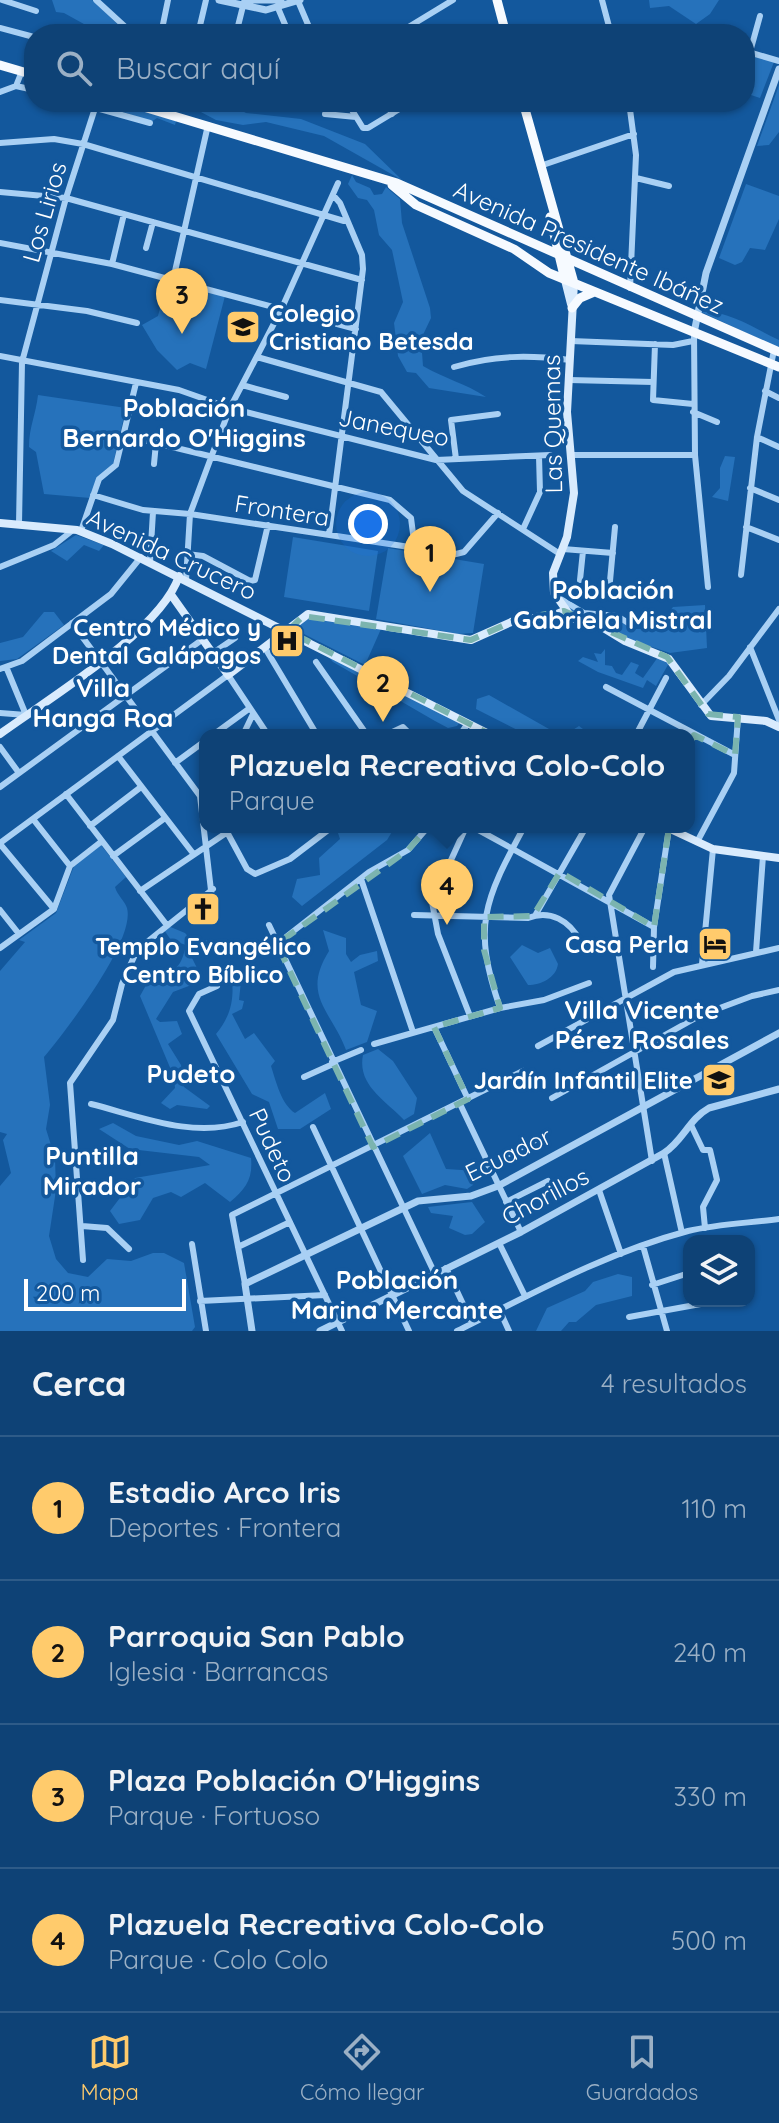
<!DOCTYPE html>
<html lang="es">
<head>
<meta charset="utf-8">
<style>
  body { margin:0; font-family:Quicksand,sans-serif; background:#1c4d7e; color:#f1f3f6 }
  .controls { position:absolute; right:24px; bottom:24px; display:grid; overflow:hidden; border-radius:16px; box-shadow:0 2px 6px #0004 }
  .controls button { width:72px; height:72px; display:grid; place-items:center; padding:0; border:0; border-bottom:2px solid #2e5b88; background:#0e4276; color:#f1f3f6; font:40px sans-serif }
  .scale { position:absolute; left:24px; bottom:20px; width:162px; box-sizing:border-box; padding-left:8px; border:4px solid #fff; border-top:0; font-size:22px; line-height:28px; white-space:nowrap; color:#fff; -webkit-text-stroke:6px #13589d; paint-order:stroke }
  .you { position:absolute; left:368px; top:524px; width:28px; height:28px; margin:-20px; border:6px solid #fff; border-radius:50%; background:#1a73e8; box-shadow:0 0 0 12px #1a73e833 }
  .badge { display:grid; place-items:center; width:52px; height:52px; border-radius:50%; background:#ffcb6c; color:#111; font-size:26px; font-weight:700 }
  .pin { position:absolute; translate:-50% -66px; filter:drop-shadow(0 2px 4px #0008) }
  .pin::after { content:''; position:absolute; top:42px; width:28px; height:24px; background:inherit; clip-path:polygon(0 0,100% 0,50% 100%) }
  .popup { position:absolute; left:199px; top:729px; width:496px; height:104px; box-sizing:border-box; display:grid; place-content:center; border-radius:16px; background:#0e4276; filter:drop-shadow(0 2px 6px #0005); font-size:26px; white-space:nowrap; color:#9bb0c5 }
  .popup b { font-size:30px; color:#f1f3f6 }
  .popup::after { content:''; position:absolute; left:50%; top:100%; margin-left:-16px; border:16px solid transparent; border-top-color:#0e4276 }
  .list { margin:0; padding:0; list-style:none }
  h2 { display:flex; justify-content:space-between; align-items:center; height:104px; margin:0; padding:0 32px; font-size:34px }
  h2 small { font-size:26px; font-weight:400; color:#9bb0c5 }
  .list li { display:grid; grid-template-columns:52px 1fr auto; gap:24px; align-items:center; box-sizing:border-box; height:144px; padding:0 32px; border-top:2px solid #2e5b88 }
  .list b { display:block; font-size:30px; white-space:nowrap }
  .list p { margin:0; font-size:26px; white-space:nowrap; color:#9bb0c5 }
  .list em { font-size:26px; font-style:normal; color:#9bb0c5 }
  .icon { flex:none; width:44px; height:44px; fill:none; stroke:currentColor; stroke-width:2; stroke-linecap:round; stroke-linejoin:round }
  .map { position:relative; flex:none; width:779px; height:1331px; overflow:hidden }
  .search { position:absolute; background:#0e4276; box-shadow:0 2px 6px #0004; left:24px; right:24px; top:24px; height:88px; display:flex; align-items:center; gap:20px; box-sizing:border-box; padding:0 28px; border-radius:32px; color:#9bb0c5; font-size:30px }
  .sheet { height:680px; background:#0e4276 }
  nav { display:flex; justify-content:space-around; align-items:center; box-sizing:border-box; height:112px; border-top:2px solid #2e5b88; background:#0e4276; font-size:22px; color:#9bb0c5 }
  nav a { display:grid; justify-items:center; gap:4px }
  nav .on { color:#ffcb6c }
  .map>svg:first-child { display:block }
  .green { fill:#2672bb }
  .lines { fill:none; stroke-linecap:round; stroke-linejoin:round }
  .minor { stroke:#a9d0f4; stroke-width:6 }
  .tertiary { stroke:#a9d0f4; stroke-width:7 }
  .secondary { stroke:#d9ebfd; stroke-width:8 }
  .primary { stroke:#f6faff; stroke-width:9 }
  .marked { fill:none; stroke:#7bb4af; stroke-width:6; stroke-dasharray:16 10; stroke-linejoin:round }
  .labels { text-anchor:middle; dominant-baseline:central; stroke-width:7; stroke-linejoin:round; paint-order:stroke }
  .street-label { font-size:24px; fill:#fff; stroke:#13589d }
  .poi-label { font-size:24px; font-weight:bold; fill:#fff; stroke:#13589d; text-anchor:end }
  .neighbourhood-label { font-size:26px; font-weight:bold; fill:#fff; stroke:#13589d }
</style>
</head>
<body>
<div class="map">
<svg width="779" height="1331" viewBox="0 0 779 1331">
  <rect width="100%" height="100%" fill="#13589d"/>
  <path class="green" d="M52,0h40l36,34h-26l-38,-21 -8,-1z
    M649,0h70l-9,14 -14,10 -27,-18 -19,2z
    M749,53l25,9 -14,36 -15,-5z
    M779,85v47l-10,13 -12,1z
    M114,102l62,19 -1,4 -18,-7 -6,4 -52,-19z
    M182,102h43l21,11 55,6 64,25 37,36 -78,-44 -58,-14 -23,3 -27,-5z
    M352,175l4,7 14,6 4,7 8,-1 4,-7 14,12 2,24 28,85 1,10 -10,21 2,27c22,13 42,17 63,31l-57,-9 -13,-15 -9,-1 -9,-16 -4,-33 9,-21 -11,-52 -13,-15 -5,-25 -7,-10 -9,-2 -10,-14z
    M746,184l33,12v23l-14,31 -15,-2 -8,14 -7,3 -16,-7z
    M167,281l58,15 -19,73 -16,-6 -13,7 -20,-20 -15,-25 16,-9z
    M701,312c27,-2 54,17 78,28v8z
    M38,395l88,13 -13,56 -23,34 -46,-4 -8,-42 -7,-5c0,-20 7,-33 9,-52z
    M725,456l10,1 -7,44 -16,-4 8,-9v-20z
    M76,535l28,10 -5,6 -15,-6 -17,16 -16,-10z
    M293,537l85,14 -9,60 -85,-14z
    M388,548l96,16 -11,69 -15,1 -82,-15z
    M563,602l24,15 29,2 17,10h23l17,-22 32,-2 2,43 -37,5 -39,-13 -26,-16 -31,-8z
    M44,612h10l10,13 -47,34 -17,2v-18l23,-6z
    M308,618l73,11 -16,36 -71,-36z
    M605,649v16l7,1 4,7 6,2 9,-13 8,3 -4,8 8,5 15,-21 11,6 -13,23 -9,-6 -4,8 -45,-16 -20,-11 5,-4 15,5 -4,-9 7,1z
    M322,650l139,71 -4,5 -9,2 -13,-7 -102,-59z
    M489,695l60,34 19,4 11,-7 12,9h-64l-51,-26 1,-10z
    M336,827h16l5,5 11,-5h27l-8,13 -85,66 -10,-9 5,-18 23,-4 -1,-17 21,-19z
    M101,845l25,32 -11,10c2,8 10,14 12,21 9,32 -62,124 -83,149l6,48 -4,24 9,29 1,32 -7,46 7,23 12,14 20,4 19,-18 24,2 22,-8h11l20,10 11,64 -3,4h-192v-145l11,-13 -8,-33 4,-6 -7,-2v-161l25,-29 -6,-2 37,-27 18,-47z
    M168,926l17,7 7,8 2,-4 18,5 -9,10 -12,4 6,12 -3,16 -21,8 -17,27 4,3 17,-1 5,13 -14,10 13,21 3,22 26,19 -3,3 -30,-4 -7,4 -9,-6 14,-15 -1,-11 -34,-81 10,-18c20,-15 28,3 36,-33l-15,-5 -7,-10z
    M323,930l23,8v16l5,8 9,-7 17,-4 1,10 -24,11 7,33 16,6 -10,31 -21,8c-15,-40 -45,-54 -17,-99z
    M522,945l16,8 12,-5 8,16c-2,14 -17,21 -30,21l-18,-28z
    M229,961l7,7 5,13 -2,19 5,1 -2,8 -10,5 13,25 9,-6 21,28 -4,5c5,15 10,38 24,47l30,-20 6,16 -31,20h-22l-9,-27 -17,-8 -36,-60c19,-23 19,-44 13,-73z
    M378,1049l15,12 24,37 -3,16 -10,6c-19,-20 -47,-35 -41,-65z
    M113,1123l23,13 43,9 18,-4 54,17c2,21 -5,31 -21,44l-25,-19 -24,14 -10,-5 -18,6 -13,22 -21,4 -9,-13 25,-33 75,-13 -11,-8 -69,-8 -31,-20z
    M430,1133l16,36 31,2 -4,14 -6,4 -22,-4 -23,9 -19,-38z
    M472,1202l13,20 -13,12 -7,1 -16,-7 4,-12 -22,-3 -3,-6z
    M618,1274l14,3v19l-36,9 -20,17h-7l-8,9h-25l11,-23 38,-17 8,-9z"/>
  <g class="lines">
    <path class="minor" d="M2,0l34,11
      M96,0l37,34
      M602,0l9,34
      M298,1l14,33
      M278,8l11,26
      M0,28l34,9
      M161,34l7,-34
      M198,34l8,-34
      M236,34l8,-32
      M397,34l56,-34
      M745,51l34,10
      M750,52l10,-36
      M16,86l18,4
      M0,92l16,-6 6,-15
      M75,102l75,21
      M347,102l16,26h5l43,-26
      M385,102l7,12
      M629,102l7,53 -6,133
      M325,114l31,3
      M0,143l54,-4 29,5 261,77
      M540,166l94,-32
      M636,178l33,8
      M0,192l66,6 296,82
      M0,243l112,21 244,65
      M146,248l7,-26
      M112,264l12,-50
      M173,280l35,-155
      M0,300l87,11 50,12
      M694,333l1,122 13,132
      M571,341l102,4 20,-4
      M655,344l-2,56 40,4
      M0,356l179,34 51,18 206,52 114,-5
      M257,357l124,35 82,99 97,63
      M454,367c40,-12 75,-12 116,-7
      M569,380l84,2
      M242,385l44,12
      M765,391l14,7
      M693,412l24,10
      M123,435l267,65 21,18 4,31
      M757,437l22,10
      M571,455h124
      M456,459l-5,-39 47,-6
      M154,464l2,-21
      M750,488l29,12
      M93,495l50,15 47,4 266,40 8,-2 34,-39
      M19,524l3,-162 44,-164 31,-96
      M746,527l33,13
      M523,529l17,-37 -1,-36
      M81,531l18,-52 17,-14 20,-82
      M329,535l34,-266 -1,-14 -22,-52 -7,-8
      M563,549l50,4
      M187,554l16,2 47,25 5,-1 13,-55
      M150,562l3,-50
      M0,567l54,-22 19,-15
      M741,575l16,-138 17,-87
      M186,580l4,-66 22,-59 18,-47 51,-98 57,-127
      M580,580l3,-29
      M610,581l5,-54
      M559,598l25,15 33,3 16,10
      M72,623l128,173 14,120
      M750,647l29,73
      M265,648l52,87
      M213,653l22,-15
      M316,662l51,73
      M0,669l22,-8 89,-67 30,-37
      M606,687l129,68
      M701,705l28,-29 50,-67
      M0,713l26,2 -19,-46
      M213,735l37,-27
      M243,735l10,-21
      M386,735l17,-8 8,8
      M460,735l8,-12
      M636,735l30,-57
      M0,747l19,26
      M118,756l74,96
      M175,763l30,-22
      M0,787l203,-148
      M66,794l100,130
      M33,819l37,47
      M90,826l51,-39
      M466,827l-34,75 6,32 32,82
      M473,827l181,100
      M645,827l-36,68 43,266
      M227,832l20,37 8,5 35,-15 42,-32
      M697,842l37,-69 4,-56
      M0,843l228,-168 40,60
      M0,844l54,65
      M113,856l52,-38
      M361,879l52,153
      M140,891l95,-64
      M0,910l19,24
      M536,914l50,-87
      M414,915l114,3c22,-9 42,3 52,23
      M269,925l166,349
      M277,944l92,-72 39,-22 20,-23
      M0,948l54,-39 16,-43 32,-25
      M756,952l7,-96
      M702,964l11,-115
      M653,967l1,-40 15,-99
      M217,986l-18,8 -10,17 153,320
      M500,1008c-28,-82 -16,-107 24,-181
      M434,1027l34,72
      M374,1044l126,-36 44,-8 45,-17
      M538,1046l136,-74 105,-24
      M332,1062l29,-12
      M304,1077l29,-13
      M552,1098l149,-83 51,-19 27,-6
      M91,1104c48,12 102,35 152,18
      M460,1104l61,128
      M691,1125l12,25h7l7,30 -14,27 2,21
      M313,1127l96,204
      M664,1153l18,80
      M488,1165l49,-26
      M599,1190l22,64
      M506,1202l42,-21
      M82,1226l25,2 22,21
      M499,1243l26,53
      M192,1244l14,87
      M643,1246l24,85
      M238,1247l52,-25
      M83,1260l-13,-177 43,-63 9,-36 15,-34 76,-61
      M446,1268l26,55
      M245,1284l-13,-69 291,-144
      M652,1285l37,-12
      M200,1301l125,-6
      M499,1309l10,22
      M629,1317l88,-16
      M457,1331c75,-37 148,-78 231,-100 29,-7 61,-8 91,-12"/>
    <path class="tertiary" d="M219,0l47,10 34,-10
      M247,0h34
      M694,333l12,-60 73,-204
      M252,1331l-7,-47 173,-83 53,-5 27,-10 281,-153
      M320,1331l201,-99 143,-79c19,-12 25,-34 45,-45l70,-19"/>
    <path class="secondary" d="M565,280l6,24
      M574,283l-7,129 7,81 -7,44 -14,36 1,20 18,25 30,9 23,14 44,18 42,57 55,5 13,6
      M0,523l77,7 35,14 379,191
      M172,596l56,79 80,-61 163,26 47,-21 32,-2 14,-6
      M0,734c48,-35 161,-103 179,-158
      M666,827l47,22 66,9"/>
    <path class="primary" d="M497,0l9,34
      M0,65l34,10
      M127,102l270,81 382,169
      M523,102l51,181
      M392,185l24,20 98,44 35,24 230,94
      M550,217l15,63
      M572,308l8,-10 14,-6"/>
  </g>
  <path class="marked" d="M564,611l103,46 41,57 30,3 -3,38 -41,-20 -44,82 19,11 -15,99 -94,-55 -27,44 -49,1v33l16,58 -66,19 34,72 -95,48 -96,-203 131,-94 28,-32 32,6 43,-79 -223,-114 15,-15 168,24 47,-21z"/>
  <defs>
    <g id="school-square" transform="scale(1.8)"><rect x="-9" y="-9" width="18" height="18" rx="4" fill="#ffcb6c" stroke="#13589d"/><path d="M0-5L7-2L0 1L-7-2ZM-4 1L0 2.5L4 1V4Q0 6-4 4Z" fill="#111"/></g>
    <g id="hospital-square" transform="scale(1.8)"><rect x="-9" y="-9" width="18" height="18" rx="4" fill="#ffcb6c" stroke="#13589d"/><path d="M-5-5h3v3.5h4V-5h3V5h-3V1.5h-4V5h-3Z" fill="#111"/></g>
    <g id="church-square" transform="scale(1.8)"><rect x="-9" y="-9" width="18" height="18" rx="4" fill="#ffcb6c" stroke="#13589d"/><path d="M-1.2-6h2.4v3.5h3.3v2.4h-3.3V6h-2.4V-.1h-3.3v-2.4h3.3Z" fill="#111"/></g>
    <g id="hotel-square" transform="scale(1.8)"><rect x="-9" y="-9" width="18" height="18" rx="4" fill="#ffcb6c" stroke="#13589d"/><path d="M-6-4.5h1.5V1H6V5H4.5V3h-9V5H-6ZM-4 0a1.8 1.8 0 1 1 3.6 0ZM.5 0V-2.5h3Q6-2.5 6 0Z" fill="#111"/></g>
  </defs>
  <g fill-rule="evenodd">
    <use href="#school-square" x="243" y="327"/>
    <use href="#hospital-square" x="287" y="641"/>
    <use href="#church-square" x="203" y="909"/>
    <use href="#hotel-square" x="715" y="944"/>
    <use href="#school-square" x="719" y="1080"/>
  </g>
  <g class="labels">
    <g class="street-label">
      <text transform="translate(44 212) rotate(-74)">Los Lirios</text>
      <text transform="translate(589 247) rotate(24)">Avenida Presidente Ibáñez</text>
      <text transform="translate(552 424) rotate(-91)">Las Quemas</text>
      <text transform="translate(394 427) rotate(11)">Janequeo</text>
      <text transform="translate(282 510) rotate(9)">Frontera</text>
      <text transform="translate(172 554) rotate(25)">Avenida Crucero</text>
      <text transform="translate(273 1145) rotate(65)">Pudeto</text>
      <text transform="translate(508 1154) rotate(-26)">Ecuador</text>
      <text transform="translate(545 1196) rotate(-28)">Chorillos</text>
    </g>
    <g class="poi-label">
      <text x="269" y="313" text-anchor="start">Colegio<tspan x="269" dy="28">Cristiano Betesda</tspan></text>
      <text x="261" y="627">Centro Médico y<tspan x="261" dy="28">Dental Galápagos</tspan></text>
      <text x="689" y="944">Casa Perla</text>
      <text x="203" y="946" text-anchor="middle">Templo Evangélico<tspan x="203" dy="28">Centro Bíblico</tspan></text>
      <text x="693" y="1080">Jardín Infantil Elite</text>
    </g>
    <g class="neighbourhood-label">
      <text x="184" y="407">Población<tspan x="184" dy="30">Bernardo O'Higgins</tspan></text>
      <text x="613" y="589">Población<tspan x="613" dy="30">Gabriela Mistral</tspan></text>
      <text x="103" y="687">Villa<tspan x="103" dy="30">Hanga Roa</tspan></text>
      <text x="642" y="1009">Villa Vicente<tspan x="642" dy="30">Pérez Rosales</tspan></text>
      <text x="191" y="1073">Pudeto</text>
      <text x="92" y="1155">Puntilla<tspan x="92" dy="30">Mirador</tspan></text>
      <text x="397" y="1279">Población<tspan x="397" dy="30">Marina Mercante</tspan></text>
    </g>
  </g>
</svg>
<div class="controls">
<button><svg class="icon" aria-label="layers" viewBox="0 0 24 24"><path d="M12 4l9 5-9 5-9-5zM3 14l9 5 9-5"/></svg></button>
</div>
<div class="scale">200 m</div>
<div class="you"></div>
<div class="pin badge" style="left:430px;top:592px">1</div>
<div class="pin badge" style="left:383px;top:722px">2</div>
<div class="pin badge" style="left:182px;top:334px">3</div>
<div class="pin badge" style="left:447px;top:925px">4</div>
<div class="popup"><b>Plazuela Recreativa Colo-Colo</b>Parque</div>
<div class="search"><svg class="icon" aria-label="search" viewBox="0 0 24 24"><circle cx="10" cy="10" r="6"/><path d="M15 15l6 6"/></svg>Buscar aquí</div>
</div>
<section class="sheet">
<h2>Cerca<small>4 resultados</small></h2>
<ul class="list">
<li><span class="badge">1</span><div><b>Estadio Arco Iris</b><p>Deportes · Frontera</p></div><em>110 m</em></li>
<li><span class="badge">2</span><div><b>Parroquia San Pablo</b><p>Iglesia · Barrancas</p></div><em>240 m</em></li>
<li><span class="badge">3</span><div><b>Plaza Población O'Higgins</b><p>Parque · Fortuoso</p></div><em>330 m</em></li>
<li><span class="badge">4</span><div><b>Plazuela Recreativa Colo-Colo</b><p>Parque · Colo Colo</p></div><em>500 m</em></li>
</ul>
</section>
<nav>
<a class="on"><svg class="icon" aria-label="map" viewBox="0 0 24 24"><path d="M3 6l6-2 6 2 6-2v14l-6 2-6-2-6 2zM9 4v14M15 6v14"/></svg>Mapa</a>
<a><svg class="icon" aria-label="directions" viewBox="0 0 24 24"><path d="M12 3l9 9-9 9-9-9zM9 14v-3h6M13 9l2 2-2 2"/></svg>Cómo llegar</a>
<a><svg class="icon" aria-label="saved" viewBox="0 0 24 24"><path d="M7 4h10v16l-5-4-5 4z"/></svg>Guardados</a>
</nav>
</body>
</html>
